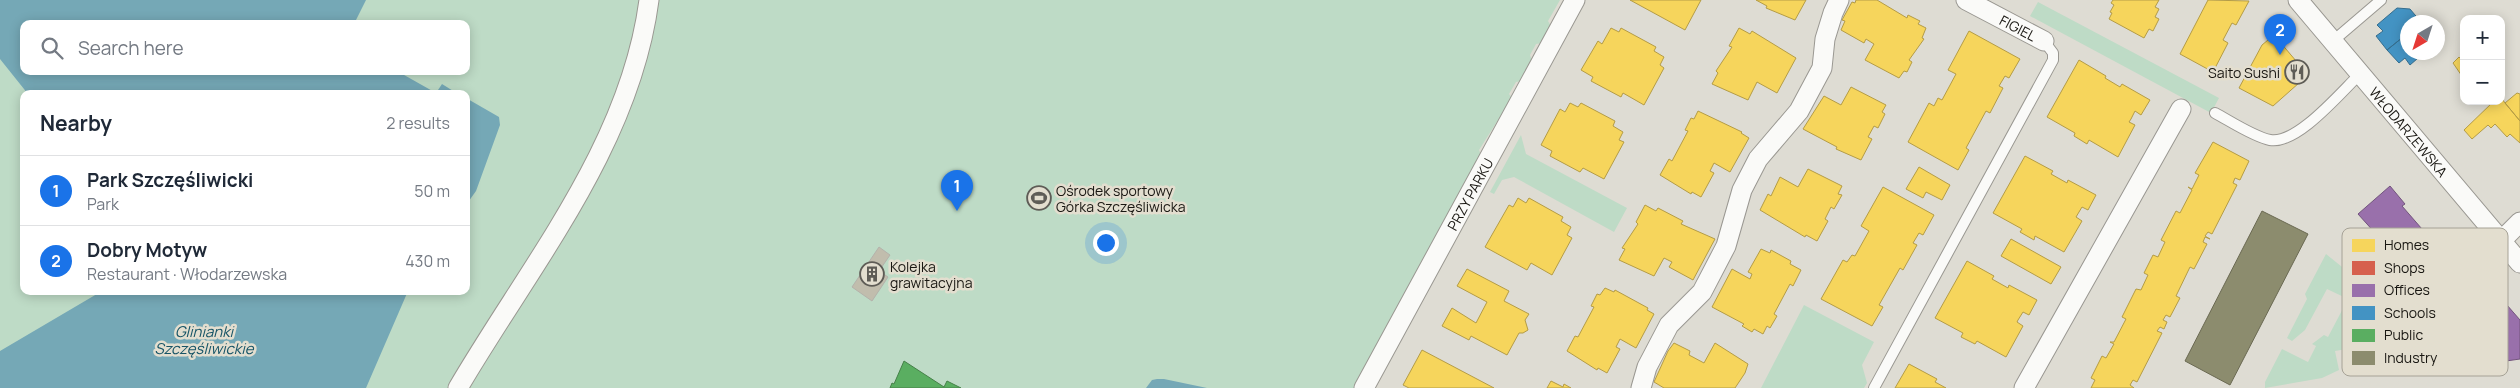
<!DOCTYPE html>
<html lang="en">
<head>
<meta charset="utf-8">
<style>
  body { margin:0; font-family:Manrope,sans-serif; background:#f6f6f7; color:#1f2937 }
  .controls { position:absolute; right:15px; top:15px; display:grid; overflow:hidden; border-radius:10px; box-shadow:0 2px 12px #0003 }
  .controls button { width:45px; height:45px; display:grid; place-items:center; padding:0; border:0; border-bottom:1px solid #e0e1e3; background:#fff; color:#1f2937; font:25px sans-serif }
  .compass { position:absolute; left:2400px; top:15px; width:45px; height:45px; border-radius:50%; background:#fff; box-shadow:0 2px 12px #0003; rotate:219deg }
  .you { position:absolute; left:1105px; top:242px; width:18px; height:18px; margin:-12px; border:4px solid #fff; border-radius:50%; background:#1a73e8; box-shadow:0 0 0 8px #1a73e833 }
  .badge { display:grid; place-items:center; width:32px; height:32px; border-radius:50%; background:#1a73e8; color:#fff; font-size:16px; font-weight:700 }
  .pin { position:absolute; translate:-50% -41px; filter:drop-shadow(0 1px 2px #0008) }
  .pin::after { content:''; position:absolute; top:26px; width:18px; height:15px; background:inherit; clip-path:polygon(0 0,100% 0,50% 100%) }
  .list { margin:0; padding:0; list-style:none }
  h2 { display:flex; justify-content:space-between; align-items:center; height:65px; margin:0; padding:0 20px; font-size:21px }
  h2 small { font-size:16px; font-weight:400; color:#747a83 }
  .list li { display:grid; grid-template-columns:32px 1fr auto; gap:15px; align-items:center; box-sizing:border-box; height:70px; padding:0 20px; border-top:1px solid #e0e1e3 }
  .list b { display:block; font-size:19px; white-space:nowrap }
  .list p { margin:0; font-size:16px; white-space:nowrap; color:#747a83 }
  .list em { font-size:16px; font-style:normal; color:#747a83 }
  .icon { flex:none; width:28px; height:28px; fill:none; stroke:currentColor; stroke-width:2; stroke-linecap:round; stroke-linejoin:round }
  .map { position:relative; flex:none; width:2520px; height:388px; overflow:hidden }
  .search { position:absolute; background:#fff; box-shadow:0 2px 12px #0003; left:20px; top:20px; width:450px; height:55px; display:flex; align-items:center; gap:12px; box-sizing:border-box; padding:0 18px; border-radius:10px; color:#747a83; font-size:19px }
  .panel { position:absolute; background:#fff; box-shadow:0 2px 12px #0003; left:20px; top:90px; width:450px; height:205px; border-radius:10px }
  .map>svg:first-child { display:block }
  .green { fill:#bedbc6; fill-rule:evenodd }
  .water { fill:#75a8b6 }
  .homes { fill:#f6d55c; stroke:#b49c46 }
  .offices { fill:#9970ab; stroke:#73557d }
  .schools { fill:#4393c3; stroke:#366e8e }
  .public { fill:#5aae61; stroke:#468149 }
  .industry { fill:#8c8c6e; stroke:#6a6952 }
  .building { fill:#c1bdad; stroke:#b4b2ab }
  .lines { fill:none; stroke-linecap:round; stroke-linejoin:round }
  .lane-casing { stroke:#999791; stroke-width:12 }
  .street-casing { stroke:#999791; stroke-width:21 }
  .lane { stroke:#fafaf8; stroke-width:10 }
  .street { stroke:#fafaf8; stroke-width:19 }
  .labels { text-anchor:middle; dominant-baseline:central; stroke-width:5; stroke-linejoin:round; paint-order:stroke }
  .street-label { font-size:14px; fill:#191712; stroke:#e3decf }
  .poi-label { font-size:14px; fill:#191712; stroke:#e3decf; text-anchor:start }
  .water-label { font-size:15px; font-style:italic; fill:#175466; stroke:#e3decf }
  .key { fill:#e3decf; stroke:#a6a296; stroke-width:1 }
  .key-label { font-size:14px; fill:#191712 }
</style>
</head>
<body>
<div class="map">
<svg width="2520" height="388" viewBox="0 0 2520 388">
  <rect width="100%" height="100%" fill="#dedcd3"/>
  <path class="green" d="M0,0h1560l-12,21 3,5 -9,17 -6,1 -6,11 2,6 -11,20 -5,1 -7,12 3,4 -33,52 2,5 -127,233h-1354zM24,24h442v47h-442zM24,94h442v197h-442z
    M2038,2l181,96 -8,15 -181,-97z
    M1521,135l5,19 101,54 -13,24 -100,-55 -12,3 -8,14 -4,-2z
    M2326,254l57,46 10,-11 3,3c2,13 1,19 -4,31 -10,26 -32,23 -57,28l4,19 -17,8 -57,10v-6l17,-33 26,13 8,-16 -4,-2 12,-9 4,2 20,-38 -21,-10 -22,41 -13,11 -5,-3 20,-39 -2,-5z
    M1804,305l70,37 -12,23 5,18 -3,5h-103z"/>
  <path class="water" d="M0,0h366l-12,24h-330v47h373l39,22 6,-9 16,10h-430l-28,-35z
    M466,98l33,19 1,8 -24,66 -10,14z
    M102,291h306l-42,97h-366v-37z
    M1157,379h7l43,9h-61l6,-8z"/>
  <path class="homes" d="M1630,0h71l-16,30z
    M1756,0h50l-11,20 -29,-12 1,-2z
    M1856,0h21l30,18 1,-3 12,6 -2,3 8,4 -4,10 2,1 -15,21 3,2 -5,10 -3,-1 -5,7 -34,-18 9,-16 -8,-5 -2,4 -23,-13 4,-9 -3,-1 10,-18 3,1z
    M2113,0h46l-4,7 4,2 -4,8 4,2 -6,12 -4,-2 -5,9 -35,-19 3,-6 -2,-1 4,-7 -3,-2z
    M2208,0l41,1 -13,24 -4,-2 -9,17 5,3 -15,29 -33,-18z
    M1611,28l8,4 2,-4 35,19 -2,4 10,6 -4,8 4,3 -20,37 -21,-12 -2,4 -30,-16 2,-4 -12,-7 17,-29 4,3z
    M1739,28l11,6 2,-3 44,27 -19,35 -20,-11 -9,18 -36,-16 6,-11 -2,-2 16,-24 -3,-1z
    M1969,31l51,28 -11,19 -4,-2 -6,10 4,2 -13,25 -4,-2 -20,37 3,2 -11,20 -50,-28 21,-39 5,3 4,-8 4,2 14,-26 -8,-4z
    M2274,35l34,40 -35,31 -34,-18 23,-43z
    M2459,57l5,5v17l-11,-16z
    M2079,60l27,16 -1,2 15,9 2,-3 28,16 -9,15 -6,-4 -4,8 -2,3 6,3 -17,32 -29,-17 -2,4 -13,-8 1,-3 -28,-16z
    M1851,87l35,18 -4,7 3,2 -7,14 -4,-2 -6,11 4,2 -11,21 -25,-11 1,-2 -34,-18 21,-33 17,9z
    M2517,93l3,1v27l-15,-18z
    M2501,98l19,23v22l-10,-9 -3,3 -12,-13 -4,4 -3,-3 -16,14 -8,-9 30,-29h7z
    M1570,103l8,4 3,-4 34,18 -2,5 10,6 -4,8 5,2 -20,37 -21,-11 -3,4 -30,-16 2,-5 -11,-6 19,-36 5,3z
    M1698,111l44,21 -1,1 8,5 -19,34 -16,-9 -4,8 4,2 -13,24 -9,-5 -1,2 -31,-19 9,-16 3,2 16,-30 -3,-1 6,-12 3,1z
    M2213,142l36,19 -9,19 -5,-2 -2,5 4,2 -25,49 -4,-2 -3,4 5,3 -5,-2 -2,5 4,2 -13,25 -4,-2 -14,29 4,2 -10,19 -4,-2 -3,5 4,2 -3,7 -4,-2 -3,4 5,2 -25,49 -4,-2 -3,5 4,3h-43l4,-8 -4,-2 11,-22 4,2 8,-14 -4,-2h4l12,-23 -4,-2 14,-28 5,1 7,-15 -4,-2 9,-18 5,2 7,-15 -4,-2 15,-29 4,2 12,-23 -4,-3 4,2 7,-14 -4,-2z
    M2025,156l28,15 -2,3 16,9 1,-3 28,15 -8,15 -6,-3 -6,10 6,4 -18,31 -29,-16 -1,4 -14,-8 2,-3 -29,-16z
    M1919,167l31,18 -8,15 -16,-8 -3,6 -17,-9z
    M1808,169l34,17 -4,8 4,1 -8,14 -3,-2 -6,12 3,2 -11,20 -11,-6 -1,2 -45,-27 8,-16 3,2 9,-19 18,10z
    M1883,187l51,28 -11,20 -4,-2 -6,10 4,2 -14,25 -3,-2 -21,37 4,2 -11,19 -51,-27 22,-39 4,2 5,-7 3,1 14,-25 -8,-5z
    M1518,198l8,5 3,-5 34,19 -2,4 10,6 -4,8 5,3 -20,37 -21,-12 -4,7 -42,-23 24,-42 4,2z
    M1645,205l11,6 2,-3 25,13 -2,3 34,15 -22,41 -24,-13 3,-5 -8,-4 -10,18 -35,-16 6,-11 -3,-1 16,-24 -2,-2z
    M2011,239l50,28 -10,17 -50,-28z
    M1761,249l9,4 1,-3 20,11 -1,3 11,6 -8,16 -3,-2 -16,30 3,2 -7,12 -3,-2 -4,8 -9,-5 -2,3 -10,-6 2,-2 -32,-17 20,-38 18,10 2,-5 -4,-2z
    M1967,261l27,15 -2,3 16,9 1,-3 28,15 -8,15 -6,-3 -5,8 -1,2 6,4 -17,31 -29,-16 -2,3 -14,-7 2,-4 -28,-15z
    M1467,269l42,22 -5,10 25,13 -4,6 3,10 -5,3h-4l-12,22 -36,-19 -2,4 -27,-14 10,-18 24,15 11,-21 -30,-16z
    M1605,288l9,4 1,-2 33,18 -1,2 7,4 -18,34 -16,-9 -4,8 4,2 -13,24 -9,-5 -1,2 -30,-19 8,-15 3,1 16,-30 -3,-1 6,-12 3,1z
    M1674,343l16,8 -1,4 15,8 11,-20 33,21 -3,9 -10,15h-71l-10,-6 14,-31z
    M1422,350l72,38h-85l-6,-3z
    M1909,364l28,15 -2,3 11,6h-51z
    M1551,381l12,6 1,-3 7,4h-24z"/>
  <path class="offices" d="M2390,186l15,18 -3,2 20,23 -28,25 -36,-40z
    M2417,234l7,8 5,-4 17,-3 74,85v39l-14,2 -27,-31 -4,2 -5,-6 3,-4 -11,-12 -23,4 -1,-6 13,-11 -10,-12 -5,2 -4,-5 2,-4 -15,-19 -12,10 -7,2 -9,-11 3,-6z"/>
  <path class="schools" d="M2397,8l13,1 11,13h-13v11l-21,17 -11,-14 7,-5 -6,-6z
    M2408,33v19h17l-15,13 -5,-7 -6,5 -12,-13z"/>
  <path class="public" d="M904,361l40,26 3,-6 14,7h-71l2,-5 2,1z"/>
  <path class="industry" d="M2262,211l46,23 -78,151 -45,-24z"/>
  <path class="building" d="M879,247l11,8 -11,16 9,6 -16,24 -20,-14z"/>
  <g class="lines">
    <g class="lane-casing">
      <path id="lane" d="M2333,41l48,-41
        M2215,113c15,8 39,24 55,27 27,5 71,-48 90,-66
        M1874,388l179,-328v-7l-9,-12"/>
    </g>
    <g class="street-casing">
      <g id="street">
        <path id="s1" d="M1966,0l78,41"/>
        <path id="s2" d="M2298,0l222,263"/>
        <path d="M2501,241l19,-19"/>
        <path d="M458,388c72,-123 172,-242 191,-388"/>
        <path id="s3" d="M1364,388l211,-388"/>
        <path d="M1641,388l6,-21 22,-42 33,-33 24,-46 16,-56 16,-31 41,-48 23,-43 3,-29 8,-26 6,-13"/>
        <path d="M2024,388l157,-279"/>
      </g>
    </g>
    <use href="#lane" class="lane"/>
    <use href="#street" class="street"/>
  </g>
  <defs>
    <g id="restaurant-ring" transform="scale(1.25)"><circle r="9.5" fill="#e3decf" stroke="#5e5c56" stroke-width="1.5"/><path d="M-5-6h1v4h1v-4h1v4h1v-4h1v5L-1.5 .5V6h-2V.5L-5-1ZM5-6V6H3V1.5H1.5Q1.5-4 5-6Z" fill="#5e5c56"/></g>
    <g id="stadium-ring" transform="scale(1.25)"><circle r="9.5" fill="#e3decf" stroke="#5e5c56" stroke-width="1.5"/><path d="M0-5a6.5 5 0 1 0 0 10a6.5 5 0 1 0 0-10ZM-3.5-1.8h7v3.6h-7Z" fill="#5e5c56"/></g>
    <g id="building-ring" transform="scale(1.25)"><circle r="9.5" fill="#e3decf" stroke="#5e5c56" stroke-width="1.5"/><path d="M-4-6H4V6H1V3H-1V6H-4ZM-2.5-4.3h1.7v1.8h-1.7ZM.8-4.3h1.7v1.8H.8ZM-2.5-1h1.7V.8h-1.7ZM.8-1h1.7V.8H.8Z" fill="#5e5c56"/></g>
  </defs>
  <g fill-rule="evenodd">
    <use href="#restaurant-ring" x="2297" y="72"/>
    <use href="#stadium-ring" x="1039" y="198"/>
    <use href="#building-ring" x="872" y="274"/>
  </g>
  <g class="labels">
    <g class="street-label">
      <text stroke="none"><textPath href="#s1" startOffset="59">FIGIEL</textPath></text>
      <text stroke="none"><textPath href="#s2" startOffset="172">WŁODARZEWSKA</textPath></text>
      <text stroke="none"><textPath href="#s3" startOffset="221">PRZY PARKU</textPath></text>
    </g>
    <g class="poi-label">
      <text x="2280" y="72" text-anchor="end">Saito Sushi</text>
      <text x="1056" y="190">Ośrodek sportowy<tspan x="1056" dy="16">Górka Szczęśliwicka</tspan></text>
      <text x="890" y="266">Kolejka<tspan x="890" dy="16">grawitacyjna</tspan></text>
    </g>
    <g class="water-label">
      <text x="204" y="331">Glinianki<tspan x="204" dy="17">Szczęśliwickie</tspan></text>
    </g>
  </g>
  <rect x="2342" y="228" width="166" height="148" rx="8" class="key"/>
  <rect x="2352" y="239" width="23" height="13" fill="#f6d55c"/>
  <rect x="2352" y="261" width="23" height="14" fill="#d6604d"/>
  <rect x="2352" y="284" width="23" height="13" fill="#9970ab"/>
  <rect x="2352" y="306" width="23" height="14" fill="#4393c3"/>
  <rect x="2352" y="329" width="23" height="13" fill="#5aae61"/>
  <rect x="2352" y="351" width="23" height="14" fill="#8c8c6e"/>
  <g class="key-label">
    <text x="2384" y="250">Homes</text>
    <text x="2384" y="273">Shops</text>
    <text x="2384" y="295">Offices</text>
    <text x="2384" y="318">Schools</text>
    <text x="2384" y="340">Public</text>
    <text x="2384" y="363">Industry</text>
  </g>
</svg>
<div class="controls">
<button>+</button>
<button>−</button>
</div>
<svg class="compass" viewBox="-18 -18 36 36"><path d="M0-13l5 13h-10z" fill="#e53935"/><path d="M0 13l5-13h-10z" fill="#747a83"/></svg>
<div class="you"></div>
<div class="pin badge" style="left:957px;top:211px">1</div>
<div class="pin badge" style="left:2280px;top:55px">2</div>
<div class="search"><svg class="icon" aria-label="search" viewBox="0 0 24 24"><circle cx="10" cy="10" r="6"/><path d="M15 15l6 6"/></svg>Search here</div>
<section class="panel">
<h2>Nearby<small>2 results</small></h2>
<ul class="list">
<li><span class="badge">1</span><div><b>Park Szczęśliwicki</b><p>Park</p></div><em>50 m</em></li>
<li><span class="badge">2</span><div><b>Dobry Motyw</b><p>Restaurant · Włodarzewska</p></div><em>430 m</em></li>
</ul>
</section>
</div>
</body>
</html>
